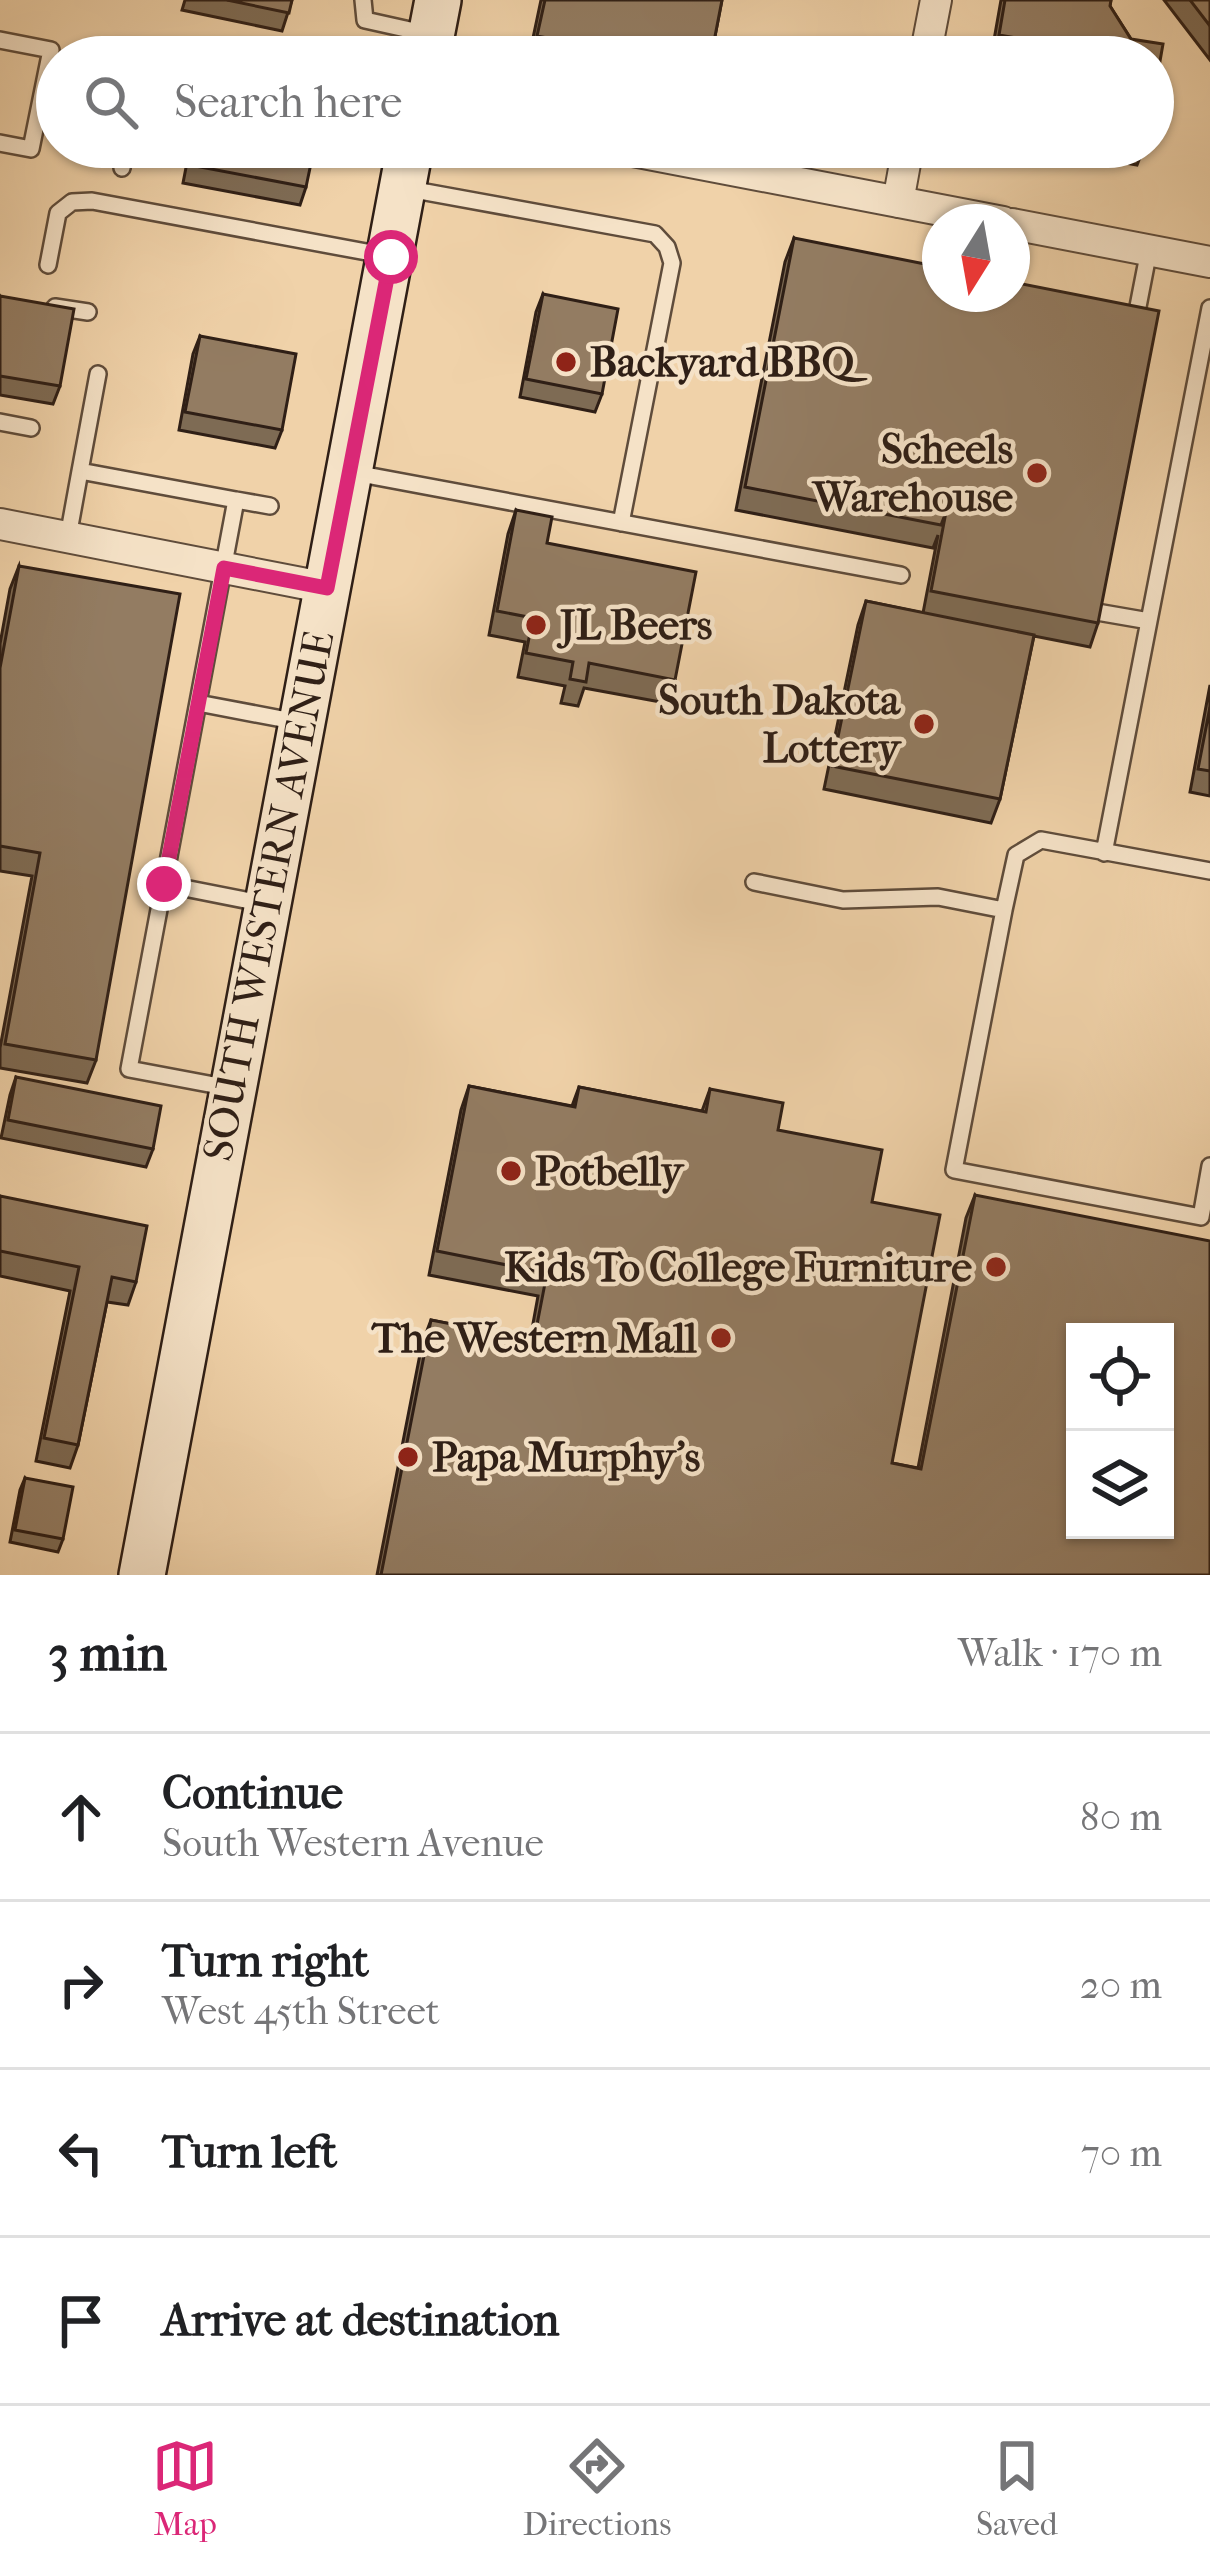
<!DOCTYPE html>
<html lang="en">
<head>
<meta charset="utf-8">
<style>
  body { margin:0; font-family:"IM FELL French Canon",serif; background:#f6f6f6; color:#202124 }
  .controls { position:absolute; right:36px; bottom:36px; display:grid; overflow:hidden; border-radius:0px; box-shadow:0 3px 9px #0004 }
  .controls button { width:108px; height:108px; display:grid; place-items:center; padding:0; border:0; border-bottom:3px solid #e0e0e0; background:#fff; color:#202124; font:60px sans-serif }
  .compass { position:absolute; left:922px; top:204px; width:108px; height:108px; border-radius:50%; background:#fff; box-shadow:0 3px 9px #0004; rotate:191deg }
  .stop { position:absolute; width:36px; height:36px; margin:-27px; border:9px solid #db2777; border-radius:50%; background:#fff }
  .stop.end { background:#db2777; border-color:#fff; box-shadow:0 3px 12px #0008 }
  .list { margin:0; padding:0; list-style:none }
  h2 { display:flex; justify-content:space-between; align-items:center; height:156px; margin:0; padding:0 48px; font-size:51px }
  h2 small { font-size:39px; font-weight:400; color:#757577 }
  .list li { display:grid; grid-template-columns:78px 1fr auto; gap:36px; align-items:center; box-sizing:border-box; height:168px; padding:0 48px; border-top:3px solid #e0e0e0 }
  .list b { display:block; font-size:45px; white-space:nowrap }
  .list p { margin:0; font-size:39px; white-space:nowrap; color:#757577 }
  .list em { font-size:39px; font-style:normal; color:#757577 }
  .icon { flex:none; width:66px; height:66px; fill:none; stroke:currentColor; stroke-width:2; stroke-linecap:round; stroke-linejoin:round }
  .map { position:relative; flex:none; width:1210px; height:1575px; overflow:hidden }
  .search { position:absolute; background:#fff; box-shadow:0 3px 9px #0004; left:36px; right:36px; top:36px; height:132px; display:flex; align-items:center; gap:30px; box-sizing:border-box; padding:0 42px; border-radius:66px; color:#757577; font-size:45px }
  .sheet { height:828px; background:#fff }
  nav { display:flex; justify-content:space-around; align-items:center; box-sizing:border-box; height:168px; border-top:3px solid #e0e0e0; background:#fff; font-size:33px; color:#757577 }
  nav a { display:grid; justify-items:center; gap:6px }
  nav .on { color:#db2777 }
  .map>svg:first-child { display:block }
  .lines { fill:none; stroke-linecap:round; stroke-linejoin:round }
  .lane-casing { stroke:#5f4c3b; stroke-width:20 }
  .street-casing { stroke:#5f4c3b; stroke-width:34 }
  .secondary-casing { stroke:#2f1f16; stroke-width:50 }
  .lane { stroke:#f5e2c7; stroke-width:15 }
  .street { stroke:#f5e2c7; stroke-width:30 }
  .secondary { stroke:#f5e2c7; stroke-width:45 }
  .wall { fill:#7e6b54; stroke:#2f1f16; stroke-width:3 }
  .building { fill:#937c62; stroke:#2f1f16; stroke-width:3; fill-rule:evenodd }
  .route { stroke:#db2777; stroke-width:15 }
  .poi-dot { fill:#8f2418; stroke:#f5e2c7; stroke-width:4.5 }
  .labels { text-anchor:middle; dominant-baseline:central; stroke-width:9; stroke-linejoin:round; paint-order:stroke }
  .poi-label { font-size:42px; font-weight:bold; fill:#2f1f16; stroke:#f5e2c7; text-anchor:start }
  .street-label { font-size:42px; fill:#2f1f16; stroke:#f5e2c7 }
</style>
</head>
<body>
<div class="map">
<svg width="1210" height="1575" viewBox="0 0 1210 1575">
  <rect width="100%" height="100%" fill="#f0d2a9"/>
  <filter id="stains"><feTurbulence type="fractalNoise" baseFrequency=".00167" numOctaves="4"/><feColorMatrix values="0 0 0 0 .2 0 0 0 0 .09 0 0 0 0 .02 0 0 0 .5 -.17"/></filter>
  <radialGradient id="worn" r=".72"><stop offset=".6" stop-color="#630" stop-opacity="0"/><stop offset="1" stop-color="#630" stop-opacity=".3"/></radialGradient>
  <g class="lines">
    <g class="lane-casing">
      <path id="lane" d="M363,0l2,20 63,14
        M0,40l51,10 -20,99 -31,-6
        M122,168l3,-21
        M409,189l246,45 12,13 5,16 -51,260
        M48,265l10,-52 14,-11 20,-1 296,55
        M55,307l33,5
        M1135,322l14,-72
        M98,374l-18,97 156,29
        M0,422l31,6
        M355,473l546,102
        M68,537l12,-66
        M1097,612l52,9 61,-313
        M198,703l100,19
        M1104,853l45,-232
        M754,882l89,18 95,-3 66,13 12,-55 25,-15 169,31
        M164,884l101,20
        M1004,910l-50,260 247,47 9,-51
        M230,1088l-101,-19 107,-569 34,6"/>
    </g>
    <g class="street-casing">
      <path id="street" d="M925,57l11,-57
        M612,147l391,75
        M898,202l10,-55
        M1012,224l198,38
        M0,524l327,64"/>
    </g>
    <g class="secondary-casing">
      <path id="secondary" d="M427,57l11,-57
        M142,1575l268,-1428"/>
    </g>
    <use href="#lane" class="lane"/>
    <use href="#street" class="street"/>
    <use href="#secondary" class="secondary"/>
  </g>
  <path class="wall" d="M185,0h107l-10,31 -100,-21z
    M541,0h181l-11,57h-182z
    M1001,0h110l-1,6 21,33 22,18h-162z
    M1164,0h46v60z
    M190,147h115l1,40 -6,18 -117,-22z
    M1063,147h81l-7,18 -75,-13z
    M794,238l304,385 -8,24 -56,-11 -34,163 -9,24 -167,-34 34,-164 8,-24 57,12 15,-78 -5,13 -197,-38 49,-248z
    M543,294l59,100 -7,18 -75,-15 16,-85z
    M0,296l60,90 -7,18 -53,-9z
    M200,336l82,94 -7,18 -96,-18 14,-76z
    M516,510l159,170 -9,23 -82,-15 -6,18 -17,-3 4,-17 -47,-9 7,-35 -36,-7 19,-101z
    M19,566l77,494 -9,23 -87,-15v-20l32,-172 -32,-5v-227l10,-55z
    M1210,685v111l-20,-4z
    M16,1077l137,72 -7,18 -145,-29 9,-43z
    M469,1086l103,20 7,-19 123,24 8,-22 68,41 94,72 20,261 26,5 48,-250 9,-23 235,380h-833l45,-231 9,-24 99,20 8,-44 -109,-21 32,-165z
    M0,1196l136,86 -8,23 -21,-3 -29,143 -8,23 -34,-7 34,-170 -70,-15z
    M25,1478l38,61 -5,13 -48,-10 10,-52z"/>
  <path class="building" d="M227,0h65l-3,13z
    M545,0h177l-11,57h-66l-108,-21z
    M1005,0h106l-1,6 21,33 32,5 -10,57v-44h-80l2,-9 -76,-13z
    M1190,0h20v26z
    M193,147h112l9,2 -8,38 -116,-22z
    M794,238l146,29v27h72v-12l147,29 -61,312 -167,-32 15,-79 -5,13 -196,-38z
    M543,294l75,15 -16,85 -76,-15z
    M0,296l74,13 -14,77 -60,-10z
    M200,336l96,18 -14,76 -97,-18z
    M516,510l36,7 -5,26 149,29 -21,108 -86,-17 -3,19 -16,-3 3,-17 -47,-9 7,-35 -36,-7z
    M19,566l161,28 -84,466 -91,-16 35,-191 -40,-7v-178z
    M866,601l168,34 -34,164 -168,-33z
    M1210,707v64l-12,-2z
    M16,1077l145,29 -8,43 -145,-29z
    M469,1086l106,21 4,-20 127,25 4,-23 73,14 -5,27 104,20 -10,52 68,13 -48,248 29,6 54,-274 235,46v334h-829l50,-255 103,20 13,-67 -110,-22zM1075,1332h90v198h-90z
    M0,1196l147,30 -11,56 -24,-5 -34,168 -34,-7 35,-171 -79,-16z
    M25,1478l48,9 -10,52 -48,-9z"/>
  <g class="lines">
    <path class="route" d="M164,884l60,-316 103,20 64,-331"/>
  </g>
  <g class="poi-dot">
    <circle cx="566" cy="362" r="12"/>
    <circle cx="1037" cy="473" r="12"/>
    <circle cx="536" cy="625" r="12"/>
    <circle cx="924" cy="724" r="12"/>
    <circle cx="511" cy="1171" r="12"/>
    <circle cx="996" cy="1267" r="12"/>
    <circle cx="721" cy="1338" r="12"/>
    <circle cx="408" cy="1457" r="12"/>
  </g>
  <g class="labels">
    <g class="poi-label">
      <text x="590" y="362">Backyard BBQ</text>
      <text x="1013" y="449" text-anchor="end">Scheels<tspan x="1013" dy="48">Warehouse</tspan></text>
      <text x="560" y="625">JL Beers</text>
      <text x="900" y="700" text-anchor="end">South Dakota<tspan x="900" dy="48">Lottery</tspan></text>
      <text x="535" y="1171">Potbelly</text>
      <text x="972" y="1267" text-anchor="end">Kids To College Furniture</text>
      <text x="697" y="1338" text-anchor="end">The Western Mall</text>
      <text x="432" y="1457">Papa Murphy's</text>
    </g>
    <g class="street-label">
      <text transform="translate(269 896) rotate(-79)">SOUTH WESTERN AVENUE</text>
    </g>
  </g>
  <rect width="100%" height="100%" filter="url(#stains)"/>
  <rect width="100%" height="100%" fill="url(#worn)"/>
</svg>
<div class="controls">
<button><svg class="icon" aria-label="locate" viewBox="0 0 24 24"><circle cx="12" cy="12" r="6"/><path d="M12 2v4M12 18v4M2 12h4M18 12h4"/></svg></button>
<button><svg class="icon" aria-label="layers" viewBox="0 0 24 24"><path d="M12 4l9 5-9 5-9-5zM3 14l9 5 9-5"/></svg></button>
</div>
<svg class="compass" viewBox="-18 -18 36 36"><path d="M0-13l5 13h-10z" fill="#e53935"/><path d="M0 13l5-13h-10z" fill="#757577"/></svg>
<div class="stop" style="left:391px;top:257px"></div>
<div class="stop end" style="left:164px;top:884px"></div>
<div class="search"><svg class="icon" aria-label="search" viewBox="0 0 24 24"><circle cx="10" cy="10" r="6"/><path d="M15 15l6 6"/></svg>Search here</div>
</div>
<section class="sheet">
<h2>3 min<small>Walk · 170 m</small></h2>
<ul class="list">
<li><svg class="icon" aria-label="ahead" viewBox="0 0 24 24"><path d="M12 20V5M6 11l6-6 6 6"/></svg><div><b>Continue</b><p>South Western Avenue</p></div><em>80 m</em></li>
<li><svg class="icon" aria-label="right" viewBox="0 0 24 24"><path d="M7 20v-9h11M14 6l5 5-5 5"/></svg><div><b>Turn right</b><p>West 45th Street</p></div><em>20 m</em></li>
<li><svg class="icon" aria-label="left" viewBox="0 0 24 24"><path d="M17 20v-9H6M10 6l-5 5 5 5"/></svg><div><b>Turn left</b></div><em>70 m</em></li>
<li><svg class="icon" aria-label="arrive" viewBox="0 0 24 24"><path d="M6 21V4h12l-3 4 3 4H6"/></svg><div><b>Arrive at destination</b></div></li>
</ul>
</section>
<nav>
<a class="on"><svg class="icon" aria-label="map" viewBox="0 0 24 24"><path d="M3 6l6-2 6 2 6-2v14l-6 2-6-2-6 2zM9 4v14M15 6v14"/></svg>Map</a>
<a><svg class="icon" aria-label="directions" viewBox="0 0 24 24"><path d="M12 3l9 9-9 9-9-9zM9 14v-3h6M13 9l2 2-2 2"/></svg>Directions</a>
<a><svg class="icon" aria-label="saved" viewBox="0 0 24 24"><path d="M7 4h10v16l-5-4-5 4z"/></svg>Saved</a>
</nav>
</body>
</html>
